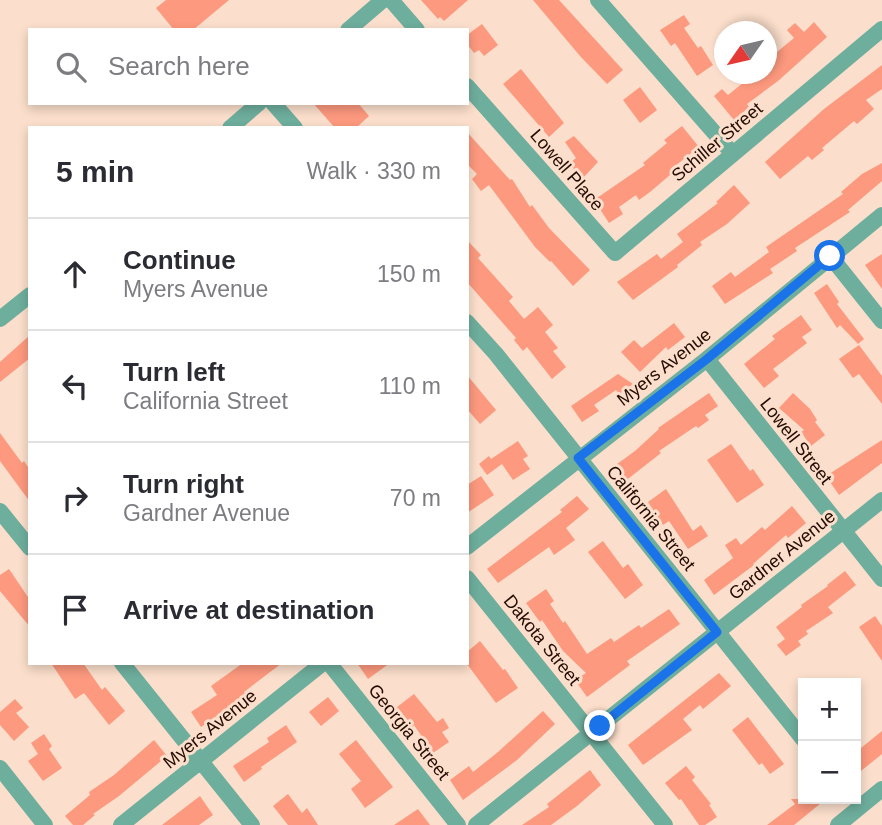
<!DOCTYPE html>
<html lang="en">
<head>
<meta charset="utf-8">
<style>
  body { margin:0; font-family:Arial,sans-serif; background:#f2f2f3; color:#2b2b33 }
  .controls { position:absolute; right:21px; bottom:21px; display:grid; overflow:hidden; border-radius:0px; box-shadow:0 4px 10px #0003 }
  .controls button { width:63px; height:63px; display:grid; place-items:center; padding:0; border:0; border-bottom:2px solid #e1e1e2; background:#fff; color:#2b2b33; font:35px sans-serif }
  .compass { position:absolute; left:714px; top:21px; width:63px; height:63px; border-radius:50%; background:#fff; box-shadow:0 4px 10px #0003; rotate:236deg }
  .stop { position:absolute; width:21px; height:21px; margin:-16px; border:5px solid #1a73e8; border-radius:50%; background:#fff }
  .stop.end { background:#1a73e8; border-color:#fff; box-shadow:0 2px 7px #0008 }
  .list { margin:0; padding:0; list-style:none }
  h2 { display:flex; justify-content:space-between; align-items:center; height:91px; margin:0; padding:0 28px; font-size:30px }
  h2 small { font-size:23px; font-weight:400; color:#7c7c81 }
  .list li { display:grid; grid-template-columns:46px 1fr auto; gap:21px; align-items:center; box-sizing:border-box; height:112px; padding:0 28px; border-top:2px solid #e1e1e2 }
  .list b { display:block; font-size:26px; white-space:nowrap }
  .list p { margin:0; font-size:23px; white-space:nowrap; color:#7c7c81 }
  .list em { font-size:23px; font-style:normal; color:#7c7c81 }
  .icon { flex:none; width:38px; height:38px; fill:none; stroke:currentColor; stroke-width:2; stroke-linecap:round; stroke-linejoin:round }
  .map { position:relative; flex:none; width:882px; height:825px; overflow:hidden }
  .search { position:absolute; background:#fff; box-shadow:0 4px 10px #0003; left:28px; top:28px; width:441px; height:77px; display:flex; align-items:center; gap:18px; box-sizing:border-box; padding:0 24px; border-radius:0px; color:#7c7c81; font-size:26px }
  .panel { position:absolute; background:#fff; box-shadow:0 4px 10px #0003; left:28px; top:126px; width:441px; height:539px; border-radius:0px }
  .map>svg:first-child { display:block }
  .building { fill:#fc997e }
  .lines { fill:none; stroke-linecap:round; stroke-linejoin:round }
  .street { stroke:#6eae9d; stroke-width:16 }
  .route { stroke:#1a73e8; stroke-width:9 }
  .labels { text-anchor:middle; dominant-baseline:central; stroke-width:6; stroke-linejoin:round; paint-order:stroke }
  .street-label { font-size:18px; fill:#230b00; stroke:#fbdecb }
</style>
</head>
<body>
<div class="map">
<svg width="882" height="825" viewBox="0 0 882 825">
  <rect width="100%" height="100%" fill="#fbdecb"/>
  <path class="building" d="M166,0h63l-36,30h-19l-18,-22z
    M421,0h47l-24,21 -4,-4 -2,2z
    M533,0h26l64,70 -16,14 -27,-28z
    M684,15l6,9 -6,4 14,20 3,-2 12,19 -16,11 -22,-33 -4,3 -11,-16z
    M814,22l13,15 -49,44 -31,23 2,3 -15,13 -20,-24 8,-7 6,6 26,-21h12v-13l28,-23 -7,-8 8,-7 9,9z
    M482,24l16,21 -14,11 -5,-6 -5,3 -7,-9v-9z
    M882,65v24l-16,11 8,9 -17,15 -3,-3 -32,27 2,2 -12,10 -4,-4 -28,23 -15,-17 59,-53z
    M521,69l43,54 -15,14 -46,-53z
    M640,87l17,23 -17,13 -17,-23z
    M313,103h45l11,13 -13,12h-21z
    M682,126l17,21 -24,19 2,3 -27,23 -11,8 -3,-5 -17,12 4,7 -14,9 -15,-23 51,-35 -2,-2 24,-20 -3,-3z
    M467,132l43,48 2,-1 18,28 2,-2 17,23 41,42 -17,16 -22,-25 -1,1 -15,-15 -46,-62 -8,6 -9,-12 5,-5 -10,-10z
    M574,136l24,26 -15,16 -14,-14 7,-6 -11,-16z
    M882,163v18l-34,29 2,2 -55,36 2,3 -27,18 3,4 -48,31 -13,-18 19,-14 4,5 34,-25 -3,-5 77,-53 -2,-2 21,-18z
    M734,185l16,18 -23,21 -27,18 2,3 -25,20 1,2 -45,33 -16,-18 40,-28 4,5 22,-17 -6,-8 41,-31 -2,-1z
    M467,240l14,15 -3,3 35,39 -4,4 15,18 14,-12 15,18 -8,7 13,16 -5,3 13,16 -14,12 -25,-32 -4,4 -9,-11 2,-2 -49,-56z
    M882,254v35l-17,-24z
    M827,284l12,18 -2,2 27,35 -6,5 -18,-19 -3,3 -23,-35z
    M801,315l11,15 -10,7 5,6 -34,26 6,7 -15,12 -20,-24 31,-25 -3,-3z
    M674,323l11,14 -17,13 -2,-3 -26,25 -19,-20 13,-12 8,8z
    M30,335v23l-30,24v-20z
    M859,345l23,31v28l-23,-30 -6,4 -14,-19z
    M618,374l15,10 -14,10 -3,-4 -22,15 5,6 -17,11 -11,-16z
    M467,375l29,35 -16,14 -13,-15z
    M709,393l9,13 -13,9 4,5 -11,8 -2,-2 -37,25 2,2 -37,29 -11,-15 22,-16 24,-22 -1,-1z
    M793,393l17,16 7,11 -2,2 10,13 -14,11 -10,-14 3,-2 -25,-22z
    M0,433l22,30 2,-2 6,9v32l-30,-41z
    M882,440v23l-43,32 -13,-19z
    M518,441l10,15 -5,3 7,10 -17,11 -11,-16 -15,11 -8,-11 10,-8 2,3z
    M731,444l19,27 3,-2 11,16 -27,18 -30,-43z
    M481,476l13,19 -27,18v-28z
    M666,489l27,42 8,-6 7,11 -20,13 -19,-28 -6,4 -15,-23z
    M577,496l12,13 -23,19 9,12 -21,15 -5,-8 -51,36 -11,-14 75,-57 -2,-2z
    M792,506l14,17 -18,15 -2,-3 -33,29 1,1 -40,30 -10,-15 29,-22 -8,-13 11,-7 5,7 21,-18 3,3z
    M603,541l20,27 5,-4 15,21 -18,14 -37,-47z
    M9,569l21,31v27l-30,-36v-16z
    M845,571l11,14 -28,22 5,6 -27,18 2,3 -10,7 3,4 -15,11 -9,-11 8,-6 -9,-12 26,-20 -1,-2 27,-19 -1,-1z
    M546,589l8,12 -4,3 13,19 2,-2 22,33 24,-16 3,4 25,-17 2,3 28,-19 11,15 -53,37 3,4 -43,32 -12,-17 11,-7 -23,-22 -21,-31 -2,2 -14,-19z
    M875,616l7,10v35l-23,-34z
    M480,641l23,29 2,-1 13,19 -22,15 -29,-39v-12z
    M51,663h32l19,27 3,-3 20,24 -16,14 -25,-32 -9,6z
    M243,663h39l-38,29 2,3 -45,32 -10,-15 26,-17 -6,-9z
    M357,663h33l-22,16z
    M719,673l12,13 -28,23 -3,-4 -17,14 9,11 -49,35 -15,-20z
    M414,694l23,28 6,-4 6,10 -7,4 7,10 -16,11 -19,-28 -1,2 -16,-20z
    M328,697l11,14 -18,15 -12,-14z
    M15,699l8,9 -7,5 13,14 -15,14 -14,-16v-13z
    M543,711l12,13 -38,36 -54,40 -13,-20 19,-14 4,6 25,-20z
    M748,717l36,47 -14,10 -8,-11 -3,2 -27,-35z
    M286,725l11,17 -36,25 1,2 -18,13 -11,-16 36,-24 -2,-4z
    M882,731v23l-26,21v-23z
    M44,734l8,12 -3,3 13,19 -19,13 -15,-20 10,-7 -7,-11z
    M154,740l13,16 -48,40 -26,18 2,1 -12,10h-10l-8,-9 25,-21 -1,-3 25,-17z
    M356,740l37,47 -28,21 -14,-19 10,-8 -22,-27z
    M686,766l9,11 -3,3 19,24 -2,1 8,12 -12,8h-6l-18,-26 -2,1 -14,-17z
    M590,770l11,15 -24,21 -26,19h-29l27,-18 -2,-3z
    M288,794l14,19 5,-5 11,17h-30l-15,-19z
    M200,796l13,19 -14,10h-37z
    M791,799h35l-32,26h-27l28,-21z
    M418,809l12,16h-36z"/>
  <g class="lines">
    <path class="street" d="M391,0l26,30
      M598,0l135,154
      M348,30l35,-30
      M467,86l148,167 267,-224
      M273,103l22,25
      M230,128l29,-25
      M830,256l52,65
      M0,319l30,-24
      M467,322l29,32 307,385
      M707,359l175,220
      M0,511l30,37
      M467,547l240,-188 175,-144
      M467,578l198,247
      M122,663l130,162
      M329,663l129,162
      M0,768l45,57
      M121,825l202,-162
      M476,825l406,-325
      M838,825l44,-36"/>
  </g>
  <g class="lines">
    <path class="route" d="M600,726l117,-94 -139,-174 129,-99 123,-103"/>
  </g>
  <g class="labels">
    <g class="street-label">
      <text transform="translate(717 142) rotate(-40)">Schiller Street</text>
      <text transform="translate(567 170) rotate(49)">Lowell Place</text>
      <text transform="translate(664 367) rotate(-38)">Myers Avenue</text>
      <text transform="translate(796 441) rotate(52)">Lowell Street</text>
      <text transform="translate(651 518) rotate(51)">California Street</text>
      <text transform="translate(782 555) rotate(-39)">Gardner Avenue</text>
      <text transform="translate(542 640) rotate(51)">Dakota Street</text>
      <text transform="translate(210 729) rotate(-39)">Myers Avenue</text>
      <text transform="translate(409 732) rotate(51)">Georgia Street</text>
    </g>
  </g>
</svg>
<div class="controls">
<button>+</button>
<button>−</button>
</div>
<svg class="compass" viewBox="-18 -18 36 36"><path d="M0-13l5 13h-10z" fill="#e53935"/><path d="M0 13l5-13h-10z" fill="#7c7c81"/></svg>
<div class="stop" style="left:830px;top:256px"></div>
<div class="stop end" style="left:600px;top:726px"></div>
<div class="search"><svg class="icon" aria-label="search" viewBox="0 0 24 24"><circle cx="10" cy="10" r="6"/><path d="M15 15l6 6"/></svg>Search here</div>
<section class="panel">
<h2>5 min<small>Walk · 330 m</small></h2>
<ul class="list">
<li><svg class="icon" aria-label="ahead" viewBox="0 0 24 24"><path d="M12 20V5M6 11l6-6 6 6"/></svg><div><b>Continue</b><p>Myers Avenue</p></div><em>150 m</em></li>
<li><svg class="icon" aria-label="left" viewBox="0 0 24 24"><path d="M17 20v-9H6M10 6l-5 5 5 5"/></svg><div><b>Turn left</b><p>California Street</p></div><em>110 m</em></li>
<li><svg class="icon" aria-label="right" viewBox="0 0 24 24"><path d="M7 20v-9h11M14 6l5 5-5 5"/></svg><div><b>Turn right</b><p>Gardner Avenue</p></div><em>70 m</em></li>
<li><svg class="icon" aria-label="arrive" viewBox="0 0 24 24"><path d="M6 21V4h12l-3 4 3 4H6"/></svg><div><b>Arrive at destination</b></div></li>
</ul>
</section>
</div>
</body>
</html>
